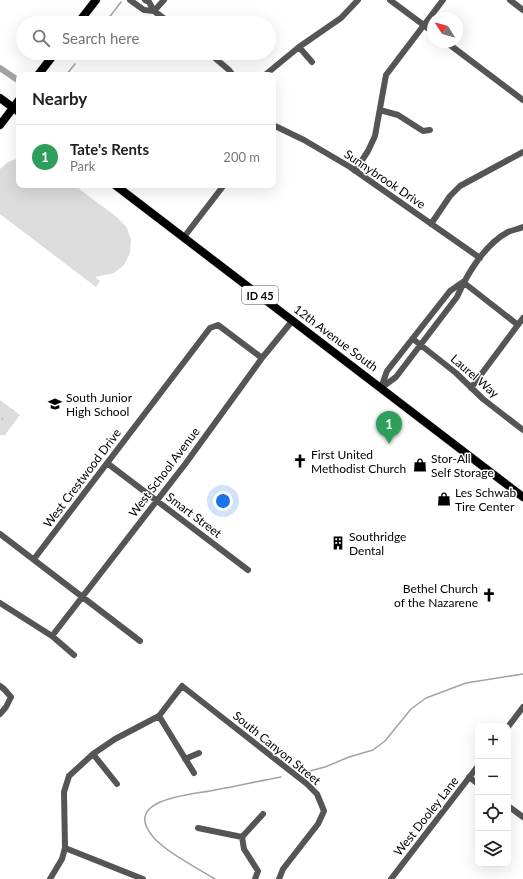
<!DOCTYPE html>
<html lang="en">
<head>
<meta charset="utf-8">
<style>
  body { margin:0; font-family:Lato,sans-serif; background:#f6f6f6; color:#202124 }
  .controls { position:absolute; right:12px; bottom:12px; display:grid; overflow:hidden; border-radius:8px; box-shadow:0 4px 16px #0002 }
  .controls button { width:36px; height:36px; display:grid; place-items:center; padding:0; border:0; border-bottom:1px solid #e0e0e0; background:#fff; color:#202124; font:20px sans-serif }
  .compass { position:absolute; left:427px; top:12px; width:36px; height:36px; border-radius:50%; background:#fff; box-shadow:0 4px 16px #0002; rotate:307deg }
  .you { position:absolute; left:223px; top:501px; width:14px; height:14px; margin:-10px; border:3px solid #fff; border-radius:50%; background:#1a73e8; box-shadow:0 0 0 6px #1a73e833 }
  .badge { display:grid; place-items:center; width:26px; height:26px; border-radius:50%; background:#000; color:#fff; font-size:13px; font-weight:700 }
  .pin { position:absolute; translate:-50% -33px; filter:drop-shadow(0 1px 2px #0008) }
  .pin::after { content:''; position:absolute; top:21px; width:14px; height:12px; background:inherit; clip-path:polygon(0 0,100% 0,50% 100%) }
  .list { margin:0; padding:0; list-style:none }
  h2 { display:flex; justify-content:space-between; align-items:center; height:52px; margin:0; padding:0 16px; font-size:17px }
  h2 small { font-size:13px; font-weight:400; color:#757577 }
  .list li { display:grid; grid-template-columns:26px 1fr auto; gap:12px; align-items:center; box-sizing:border-box; height:64px; padding:0 16px; border-top:1px solid #e0e0e0 }
  .list b { display:block; font-size:15px; white-space:nowrap }
  .list p { margin:0; font-size:13px; white-space:nowrap; color:#757577 }
  .list em { font-size:13px; font-style:normal; color:#757577 }
  .icon { flex:none; width:22px; height:22px; fill:none; stroke:currentColor; stroke-width:2; stroke-linecap:round; stroke-linejoin:round }
  .map { position:relative; flex:none; width:523px; height:879px; overflow:hidden }
  .search { position:absolute; background:#fff; box-shadow:0 4px 16px #0002; left:16px; top:16px; width:260px; height:44px; display:flex; align-items:center; gap:10px; box-sizing:border-box; padding:0 14px; border-radius:22px; color:#757577; font-size:15px }
  .panel { position:absolute; background:#fff; box-shadow:0 4px 16px #0002; left:16px; top:72px; width:260px; height:116px; border-radius:8px }
  .map>svg:first-child { display:block }
  .park { fill:url(#park-crowns) }
  .pitch { fill:#dcdcdc }
  .lines { fill:none; stroke-linecap:round; stroke-linejoin:round }
  .stream { stroke:#a3a3a3; stroke-width:1.5 }
  .canal { stroke:#a3a3a3; stroke-width:6 }
  .major-casing { stroke:#dbdbdb; stroke-width:9 }
  .minor { stroke:#555; stroke-width:6 }
  .major { stroke:#000; stroke-width:8 }
  .labels { text-anchor:middle; dominant-baseline:central; stroke-width:3; stroke-linejoin:round; paint-order:stroke }
  .shield { fill:#fff; stroke:#4c4c4c; stroke-width:1 }
  .shield-label { font-size:11px; font-weight:bold; fill:#000 }
  .street-label { font-size:12px; fill:#000; stroke:#fff }
  .poi-label { font-size:12px; fill:#000; stroke:#fff; text-anchor:start }
</style>
</head>
<body>
<div class="map">
<svg width="523" height="879" viewBox="0 0 523 879">
  <defs>
    <pattern id="park-crowns" width="20" height="18" patternUnits="userSpaceOnUse"><rect width="20" height="18" fill="#dcdcdc"/><path d="M2 6a3 3 0 1 1 6 0M12 15a3 3 0 1 1 6 0" fill="none" stroke="#bbb"/></pattern>
  </defs>
  <rect width="100%" height="100%" fill="#fff"/>
  <path class="park" d="M0,400l20,15 -15,20h-5z"/>
  <path class="pitch" d="M19,158v27h55l44,33 9,10 4,12 -1,13 -6,12 -10,8 -19,4 5,4 -4,6 -96,-73v-45l8,-7z
    M0,403l14,10 -6,8 -8,-5z"/>
  <g class="lines">
    <path class="stream" d="M105,23l16,-21
      M66,75l9,-11
      M302,773l23,-6 24,-10 24,-7 12,-9 26,-32 15,-11 40,-15 57,-9
      M215,879c-18,-11 -47,-26 -61,-41 -35,-40 39,-43 61,-48 22,-4 44,-9 66,-13"/>
    <path class="canal" d="M0,68l16,11"/>
    <g class="major-casing">
      <path id="major" d="M78,23l18,-23
        M38,75l17,-22
        M0,98l19,14
        M0,125l19,-25
        M115,185l408,312"/>
    </g>
    <path class="minor" d="M130,0l14,10 10,1
      M145,0l4,2 5,9 16,12
      M390,0l43,32
      M510,0l13,10
      M154,11l10,-11
      M446,42l77,58
      M299,47l13,15
      M209,53l20,17 4,5
      M265,75l34,-28 42,-29 17,-18
      M380,110l18,5 25,16 7,-1
      M273,125l31,15 46,27 130,91
      M355,171l13,-20 7,-15 11,-61 57,-75
      M431,224l19,-28 10,-10 63,-34
      M184,237l40,-52
      M463,282l55,43
      M413,339l43,34 27,26 40,31
      M381,388l15,-11 61,-80c10,-23 28,-53 51,-65 5,-2 10,-3 15,-5
      M381,388l6,-17 63,-80 13,-9
      M471,388l52,-70
      M107,463l141,107
      M0,534l140,107
      M34,559l176,-231 8,-3 44,33
      M0,603l52,33 22,19
      M52,636l134,-173 76,-105 31,-38
      M0,686l4,3 7,8 -5,10 -6,7
      M159,716l35,57
      M508,727l15,-20
      M93,754l24,30
      M185,759l14,-6
      M469,777l9,7
      M508,806l15,11
      M198,828l44,9
      M65,848l78,31
      M50,879l12,-20 3,-11 -1,-56 5,-16 24,-22 22,-15 44,-23 23,-30 125,98 10,10 7,17 -6,13 -35,45 -4,10
      M255,879l3,-8 -14,-22 -2,-12 21,-23
      M391,879l87,-113"/>
    <use href="#major" class="major"/>
  </g>
  <defs>
    <g id="school-bare" transform="scale(1.08)"><path d="M0-5L7-2L0 1L-7-2ZM-4 1L0 2.5L4 1V4Q0 6-4 4Z" fill="#000" stroke="#fff" stroke-width="2.5" paint-order="stroke"/></g>
    <g id="church-bare" transform="scale(1.08)"><path d="M-1.2-6h2.4v3.5h3.3v2.4h-3.3V6h-2.4V-.1h-3.3v-2.4h3.3Z" fill="#000" stroke="#fff" stroke-width="2.5" paint-order="stroke"/></g>
    <g id="shop-bare" transform="scale(1.08)"><path d="M-5-2.5h2.3a2.7 3.5 0 0 1 5.4 0H5L5.5 6h-11ZM-1.5-2.5h3a1.5 2.3 0 0 0-3 0Z" fill="#000" stroke="#fff" stroke-width="2.5" paint-order="stroke"/></g>
    <g id="building-bare" transform="scale(1.08)"><path d="M-4-6H4V6H1V3H-1V6H-4ZM-2.5-4.3h1.7v1.8h-1.7ZM.8-4.3h1.7v1.8H.8ZM-2.5-1h1.7V.8h-1.7ZM.8-1h1.7V.8H.8Z" fill="#000" stroke="#fff" stroke-width="2.5" paint-order="stroke"/></g>
  </defs>
  <g fill-rule="evenodd">
    <use href="#school-bare" x="55" y="404"/>
    <use href="#church-bare" x="300" y="461"/>
    <use href="#shop-bare" x="420" y="465"/>
    <use href="#shop-bare" x="444" y="499"/>
    <use href="#building-bare" x="338" y="543"/>
    <use href="#church-bare" x="489" y="595"/>
  </g>
  <g class="labels">
    <rect class="shield" x="242" y="286" width="36" height="18" rx="3"/>
    <g class="shield-label">
      <text x="260" y="295">ID 45</text>
    </g>
    <g class="street-label">
      <text transform="translate(385 179) rotate(34)">Sunnybrook Drive</text>
      <text transform="translate(336 338) rotate(37)">12th Avenue South</text>
      <text transform="translate(475 376) rotate(41)">Laurel Way</text>
      <text transform="translate(164 472) rotate(-53)">West School Avenue</text>
      <text transform="translate(82 478) rotate(-53)">West Crestwood Drive</text>
      <text transform="translate(194 515) rotate(37)">Smart Street</text>
      <text transform="translate(277 748) rotate(39)">South Canyon Street</text>
      <text transform="translate(426 816) rotate(-52)">West Dooley Lane</text>
    </g>
    <g class="poi-label">
      <text x="66" y="397">South Junior<tspan x="66" dy="14">High School</tspan></text>
      <text x="311" y="454">First United<tspan x="311" dy="14">Methodist Church</tspan></text>
      <text x="431" y="458">Stor-All<tspan x="431" dy="14">Self Storage</tspan></text>
      <text x="455" y="492">Les Schwab<tspan x="455" dy="14">Tire Center</tspan></text>
      <text x="349" y="536">Southridge<tspan x="349" dy="14">Dental</tspan></text>
      <text x="478" y="588" text-anchor="end">Bethel Church<tspan x="478" dy="14">of the Nazarene</tspan></text>
    </g>
  </g>
</svg>
<div class="controls">
<button>+</button>
<button>−</button>
<button><svg class="icon" aria-label="locate" viewBox="0 0 24 24"><circle cx="12" cy="12" r="6"/><path d="M12 2v4M12 18v4M2 12h4M18 12h4"/></svg></button>
<button><svg class="icon" aria-label="layers" viewBox="0 0 24 24"><path d="M12 4l9 5-9 5-9-5zM3 14l9 5 9-5"/></svg></button>
</div>
<svg class="compass" viewBox="-18 -18 36 36"><path d="M0-13l5 13h-10z" fill="#e53935"/><path d="M0 13l5-13h-10z" fill="#757577"/></svg>
<div class="you"></div>
<div class="pin badge" style="left:389px;top:444px;background:#2e9e5b">1</div>
<div class="search"><svg class="icon" aria-label="search" viewBox="0 0 24 24"><circle cx="10" cy="10" r="6"/><path d="M15 15l6 6"/></svg>Search here</div>
<section class="panel">
<h2>Nearby<small></small></h2>
<ul class="list">
<li><span class="badge" style="background:#2e9e5b">1</span><div><b>Tate's Rents</b><p>Park</p></div><em>200 m</em></li>
</ul>
</section>
</div>
</body>
</html>
